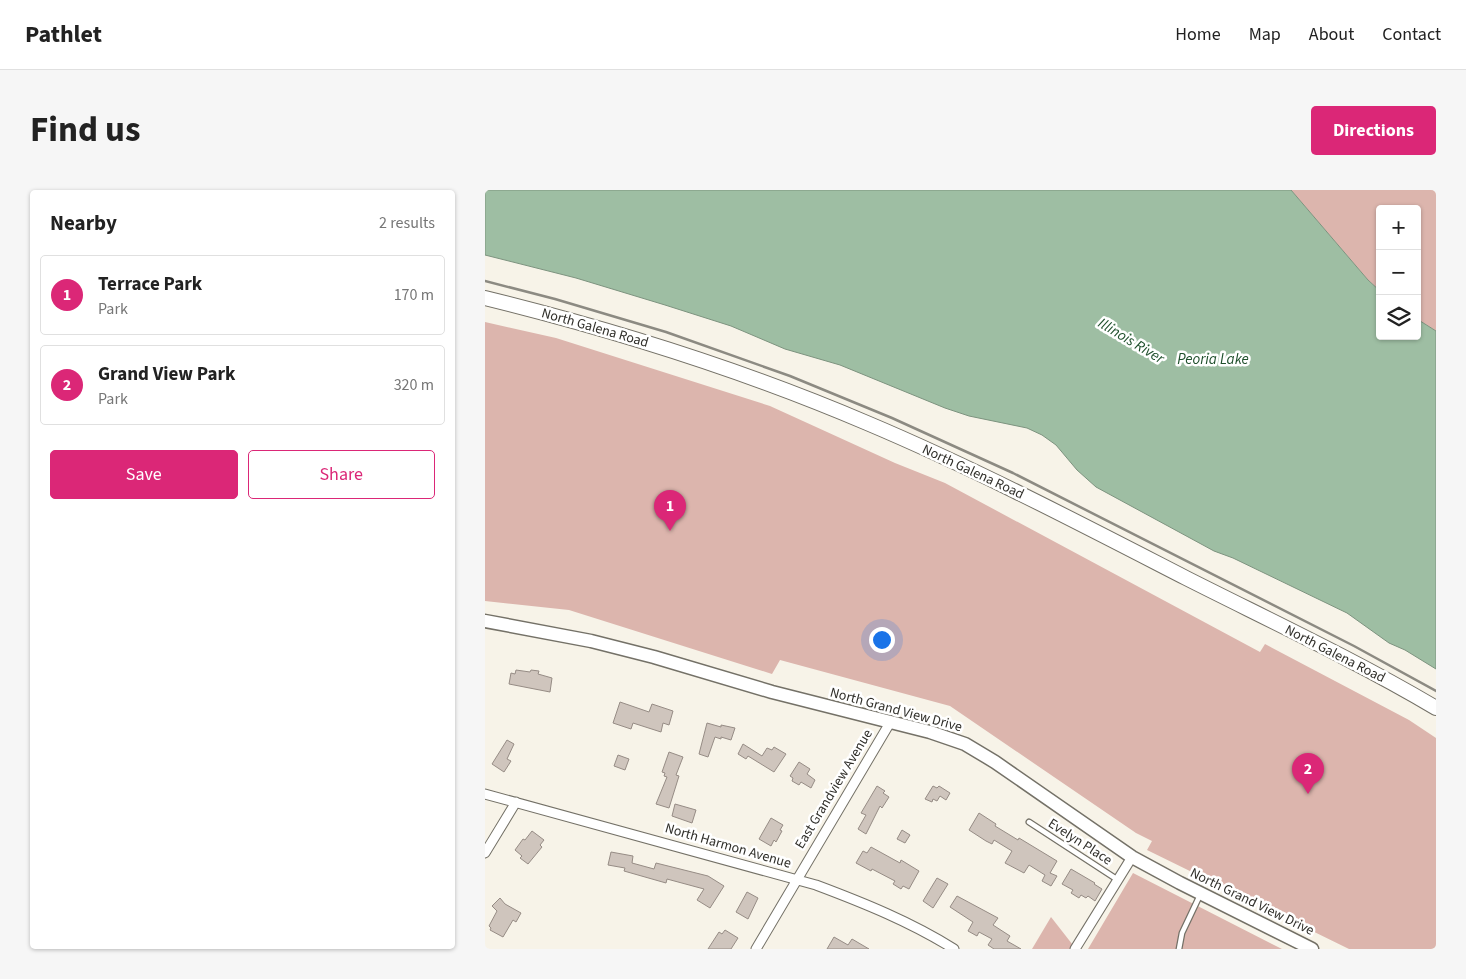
<!DOCTYPE html>
<html lang="en">
<head>
<meta charset="utf-8">
<style>
  body { margin:0; font-family:"Source Sans 3",sans-serif; background:#f6f6f6; color:#222 }
  .controls { position:absolute; right:15px; top:15px; display:grid; overflow:hidden; border-radius:5px; box-shadow:0 1px 4px #0004 }
  .controls button { width:45px; height:45px; display:grid; place-items:center; padding:0; border:0; border-bottom:1px solid #e0e0e0; background:#fff; color:#222; font:25px sans-serif }
  .you { position:absolute; left:396px; top:449px; width:18px; height:18px; margin:-12px; border:4px solid #fff; border-radius:50%; background:#1a73e8; box-shadow:0 0 0 8px #1a73e833 }
  .badge { display:grid; place-items:center; width:32px; height:32px; border-radius:50%; background:#db2777; color:#fff; font-size:16px; font-weight:700 }
  .pin { position:absolute; translate:-50% -41px; filter:drop-shadow(0 1px 2px #0008) }
  .pin::after { content:''; position:absolute; top:26px; width:18px; height:15px; background:inherit; clip-path:polygon(0 0,100% 0,50% 100%) }
  .list { margin:0; padding:0; list-style:none }
  h2 { display:flex; justify-content:space-between; align-items:center; height:65px; margin:0; padding:0 20px; font-size:21px }
  h2 small { font-size:16px; font-weight:400; color:#767676 }
  .list li { display:grid; grid-template-columns:32px 1fr auto; gap:15px; align-items:center; box-sizing:border-box; height:80px; margin:0 10px 10px; padding:0 10px; border:1px solid #e0e0e0; border-radius:5px }
  .list b { display:block; font-size:19px; white-space:nowrap }
  .list p { margin:0; font-size:16px; white-space:nowrap; color:#767676 }
  .list em { font-size:16px; font-style:normal; color:#767676 }
  .actions { display:flex; gap:10px; padding:15px 20px }
  .actions a { flex:1; padding:11px 0; border:1px solid #db2777; border-radius:5px; text-align:center; font-size:18px; color:#db2777 }
  .actions .main { background:#db2777; color:#fff }
  .icon { flex:none; width:28px; height:28px; fill:none; stroke:currentColor; stroke-width:2; stroke-linecap:round; stroke-linejoin:round }
  .map { position:relative; flex:none; width:951px; height:759px; overflow:hidden; border-radius:5px }
  header { display:flex; align-items:center; gap:30px; box-sizing:border-box; height:70px; padding:0 25px; background:#fff; border-bottom:1px solid #e0e0e0 }
  header strong { font-size:24px }
  nav { display:flex; gap:28px; margin-inline-start:auto; font-size:18px }
  .intro { display:flex; align-items:center; justify-content:space-between; box-sizing:border-box; height:120px; padding:0 30px }
  h1 { margin:0; font-size:35px }
  .button { padding:12px 22px; border-radius:5px; background:#db2777; color:#fff; font-size:18px; font-weight:700 }
  main { display:flex; gap:30px; padding:0 30px }
  aside { flex:1; background:#fff; border-radius:5px; box-shadow:0 1px 4px #0004 }
  .map>svg:first-child { display:block }
  .green { fill:#dcb5ad }
  .water { fill:#9ebea3; stroke:#7d937f }
  .building { fill:#cfc5bd; stroke:#968c85 }
  .lines { fill:none; stroke-linecap:round; stroke-linejoin:round }
  .lane-casing { stroke:#747167; stroke-width:7 }
  .street-casing { stroke:#747167; stroke-width:11 }
  .secondary-casing { stroke:#747167; stroke-width:15 }
  .primary-casing { stroke:#747167; stroke-width:16 }
  .lane { stroke:#fff; stroke-width:4.5 }
  .street { stroke:#fff; stroke-width:9 }
  .secondary { stroke:#fff; stroke-width:12 }
  .primary { stroke:#fff; stroke-width:14 }
  .rail { stroke:#8c8a82; stroke-width:2.5 }
  .labels { text-anchor:middle; dominant-baseline:central; stroke-width:5; stroke-linejoin:round; paint-order:stroke }
  .street-label { font-size:14px; fill:#302f2a; stroke:#fff }
  .water-label { font-size:15px; font-style:italic; fill:#1e4f2b; stroke:#fff }
</style>
</head>
<body>
<header>
<strong>Pathlet</strong>
<nav><a>Home</a><a>Map</a><a>About</a><a>Contact</a></nav>
</header>
<div class="intro"><h1>Find us</h1><a class="button">Directions</a></div>
<main>
<aside>
<h2>Nearby<small>2 results</small></h2>
<ul class="list">
<li><span class="badge">1</span><div><b>Terrace Park</b><p>Park</p></div><em>170 m</em></li>
<li><span class="badge">2</span><div><b>Grand View Park</b><p>Park</p></div><em>320 m</em></li>
</ul>
<div class="actions"><a class="main">Save</a><a>Share</a></div>
</aside>
<div class="map">
<svg width="951" height="759" viewBox="0 0 951 759">
  <rect width="100%" height="100%" fill="#f7f3e8"/>
  <path class="green" d="M806,0h145v141l-19,-12v-110h-37v82l-12,-11z
    M0,132l71,16 214,68 125,57 50,20 315,169 5,-8 144,76 27,18v211h-87l-202,-99 5,-9 -16,-8 -186,-127 -170,-46 -8,14 -203,-64 -84,-9z
    M648,683l149,76h-194z
    M566,727l25,32h-44z"/>
  <path class="water" d="M0,0h806l77,90 12,11v45h37v-17l19,12v338l-31,-19 -16,-7 -42,-30 -114,-55 -19,-7 -118,-64 -19,-17 -21,-25 -14,-10 -15,-7 -58,-12 -24,-8 -105,-43 -55,-16 -54,-23 -66,-21 -89,-27 -91,-23z"/>
  <path class="building" d="M31,480l14,2 1,-2 8,1 -1,3 14,4 -2,14 -41,-8 2,-11 4,1z
    M135,512l29,10 3,-8 21,7 -4,14 -6,-2 -2,9 -28,-9 -2,6 -18,-6z
    M222,533l14,4v-2l14,3 -4,12 -10,-3v2l-6,-2 -7,20 -9,-3z
    M22,550l7,4 -7,15 4,2 -7,11 -12,-8z
    M258,554l19,12 5,-8 5,2 2,-3 12,7 -12,18 -26,-16 -2,3 -8,-5z
    M184,562l14,5 -7,18 3,1 -10,32 -13,-4 11,-27 -3,-1 1,-3 -3,-1z
    M133,565l11,4 -4,11 -11,-4z
    M314,572l11,7 -3,5 8,6 -4,8 -10,-6 -2,3 -7,-4 1,-3 -3,-2z
    M392,596l8,5 -2,2 6,4 -7,11 -2,-2 -14,28 -8,-5 8,-14 -5,-2z
    M448,596l4,2 2,-2 11,7 -4,7 -6,-4 -3,5 -4,-2 -1,3 -7,-3z
    M190,614l21,6 -4,13 -20,-7z
    M494,623l17,11 -1,2 23,14 1,-2 38,23 -7,12 7,3 -6,10 -9,-5 3,-6 -16,-10 -5,8 -19,-10 7,-12 -18,-11 -2,4 -6,-3 -17,-11z
    M286,628l12,7 -3,5 2,1 -6,11 -2,-2 -3,6 -12,-7z
    M417,640l8,5 -5,8 -8,-4z
    M47,641l12,9 -4,5 2,2 -14,17 -8,-6 2,-2 -7,-6 8,-11 2,1z
    M386,657l29,16 1,-3 18,11 -10,18 -6,-3 -2,3 -8,-5 2,-3 -23,-12 -1,2 -15,-8 7,-12 4,2z
    M126,662l22,4 -1,7 22,6 2,-6 52,13 16,10 -14,22 -13,-8 7,-11 -37,-10 -1,4 -42,-12 1,-3 -17,-3z
    M586,679l24,14 -1,1 8,5 -7,12 -7,-5 -2,2 -5,-3 -2,3 -8,-5 2,-3 -11,-6z
    M452,688l11,6 -15,24 -10,-7z
    M262,702l11,6 -10,21 -12,-7z
    M472,706l41,22 -5,7 17,11 -3,5 14,8h-27l-6,-4 4,-6 -13,-7 -2,4 -9,-5 5,-9 -23,-15z
    M15,708l5,6 16,9 -5,9 -3,-2 -10,17 -13,-7 1,-2 -2,-2 8,-15 -5,-5z
    M240,740l13,8 -7,11h-23l11,-17 3,2z
    M349,747l14,8 4,-6 17,10h-42z"/>
  <g class="lines">
    <g class="lane-casing">
      <path id="lane" d="M544,632l89,58
        M694,759l3,-16 18,-38"/>
    </g>
    <g class="street-casing">
      <path id="street" d="M0,604l331,91c48,18 95,37 138,64
        M0,663l31,-51
        M271,759l135,-228
        M590,759l57,-92"/>
    </g>
    <g class="secondary-casing">
      <path id="secondary" d="M0,431l106,20 63,16 118,35 158,40 35,12 30,18 137,95 48,26 132,66"/>
    </g>
    <g class="primary-casing">
      <path id="primary" d="M0,108c130,32 258,72 382,125 109,46 214,101 319,155 83,42 169,82 250,130"/>
    </g>
    <use href="#lane" class="lane"/>
    <use href="#street" class="street"/>
    <use href="#secondary" class="secondary"/>
    <use href="#primary" class="primary"/>
    <path class="rail" d="M0,91l70,18 111,33 124,44 102,42 121,55 341,173 82,45"/>
  </g>
  <g class="labels">
    <g class="street-label">
      <text transform="translate(110 138) rotate(16)">North Galena Road</text>
      <text transform="translate(488 282) rotate(25)">North Galena Road</text>
      <text transform="translate(850 464) rotate(27)">North Galena Road</text>
      <text transform="translate(411 520) rotate(15)">North Grand View Drive</text>
      <text transform="translate(349 599) rotate(-59)">East Grandview Avenue</text>
      <text transform="translate(595 652) rotate(33)">Evelyn Place</text>
      <text transform="translate(243 656) rotate(16)">North Harmon Avenue</text>
      <text transform="translate(767 712) rotate(26)">North Grand View Drive</text>
    </g>
    <g class="water-label">
      <text transform="translate(646 151) rotate(31)">Illinois River</text>
      <text x="728" y="169">Peoria Lake</text>
    </g>
  </g>
</svg>
<div class="controls">
<button>+</button>
<button>−</button>
<button><svg class="icon" aria-label="layers" viewBox="0 0 24 24"><path d="M12 4l9 5-9 5-9-5zM3 14l9 5 9-5"/></svg></button>
</div>
<div class="you"></div>
<div class="pin badge" style="left:185px;top:341px">1</div>
<div class="pin badge" style="left:823px;top:604px">2</div>
</div>
</main>
</body>
</html>
